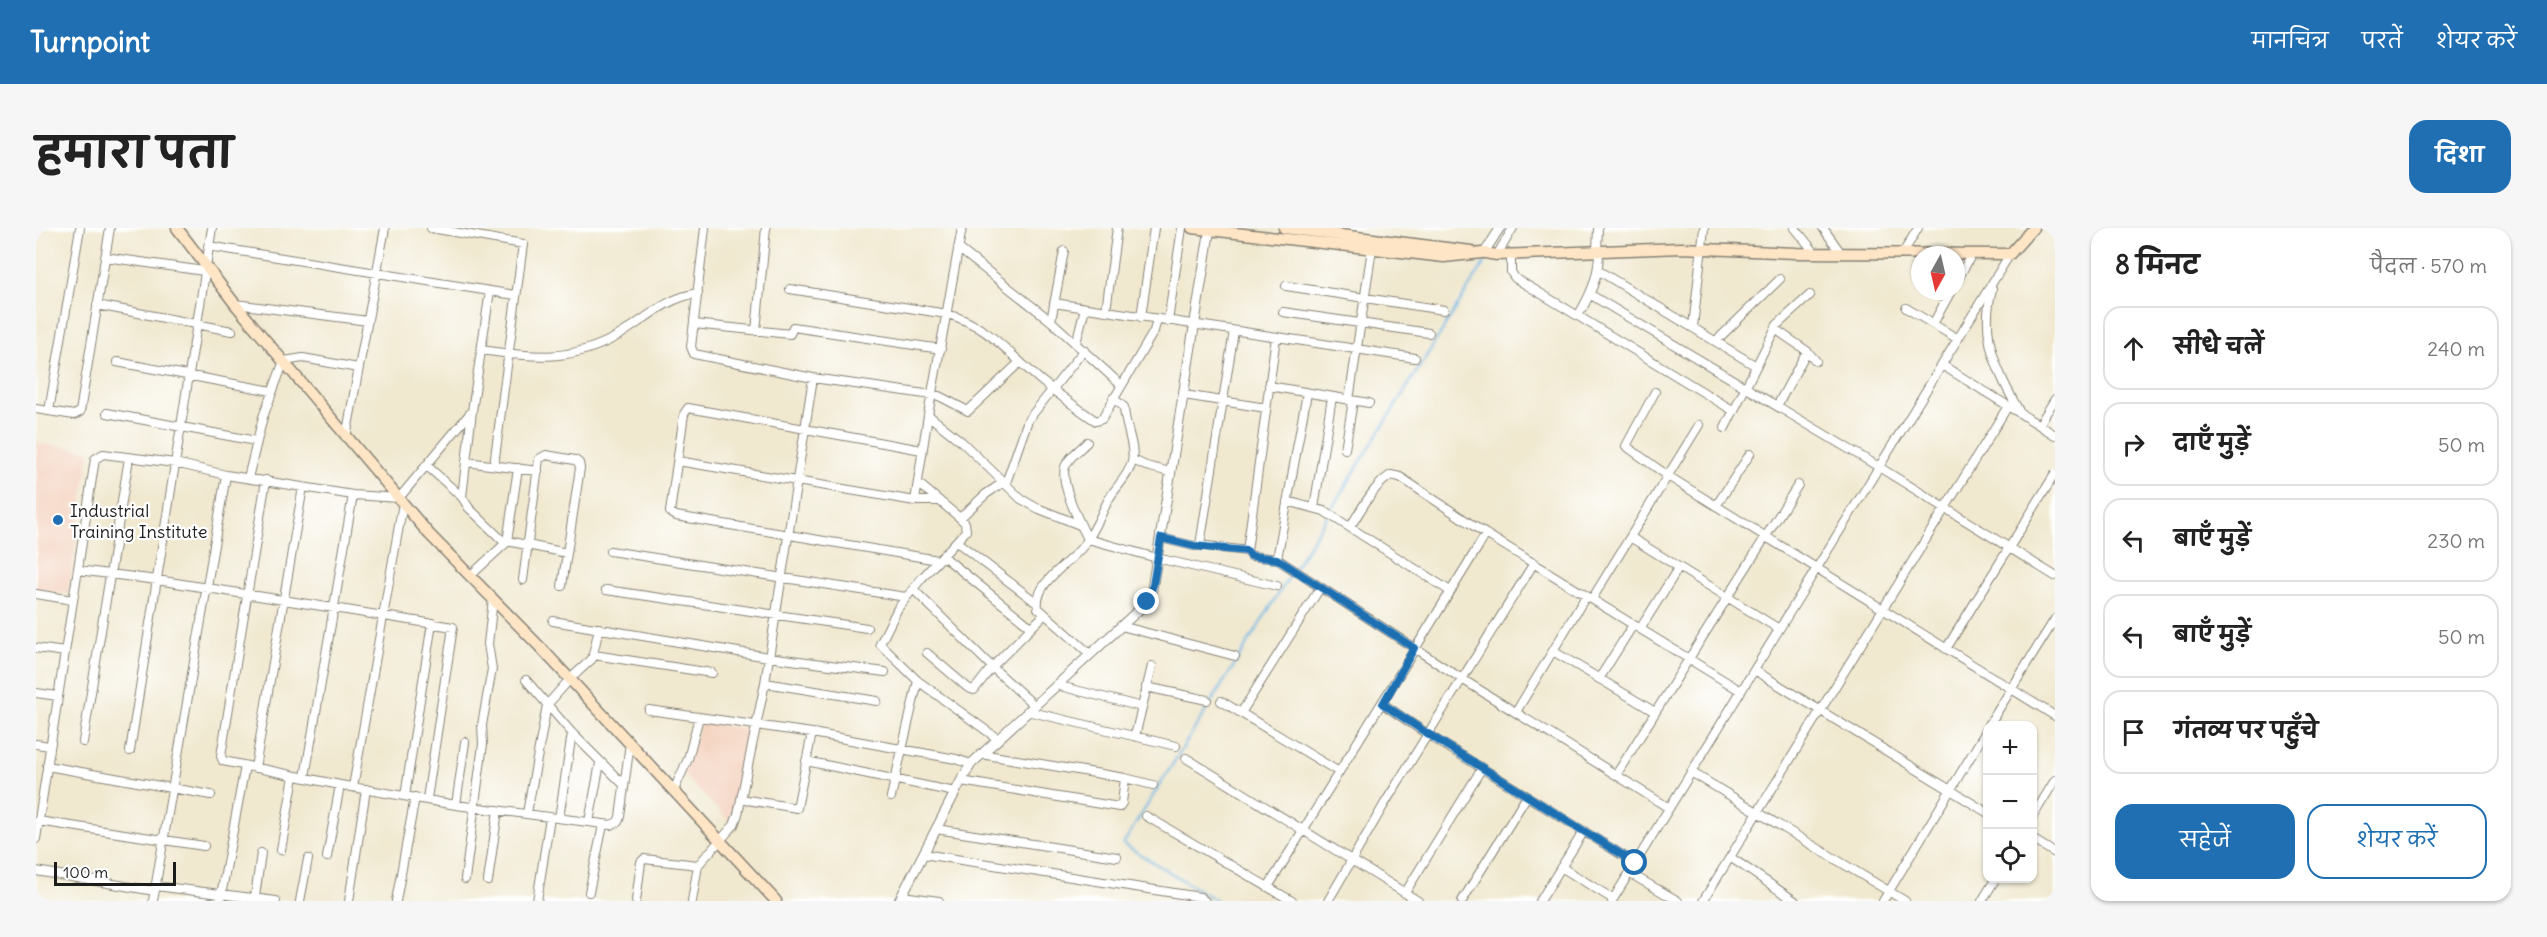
<!DOCTYPE html>
<html lang="hi">
<head>
<meta charset="utf-8">
<style>
  body { margin:0; font-family:Delius,"Playpen Sans Deva",sans-serif; background:#f6f6f6; color:#222 }
  .controls { position:absolute; right:18px; bottom:18px; display:grid; overflow:hidden; border-radius:12px; box-shadow:0 2px 4px #0004 }
  .controls button { width:54px; height:54px; display:grid; place-items:center; padding:0; border:0; border-bottom:2px solid #e0e0e0; background:#fff; color:#222; font:30px sans-serif }
  .compass { position:absolute; left:1875px; top:18px; width:54px; height:54px; border-radius:50%; background:#fff; box-shadow:0 2px 4px #0004; rotate:188deg }
  .scale { position:absolute; left:18px; bottom:15px; width:122px; box-sizing:border-box; padding-left:6px; border:3px solid #1c1c1c; border-top:0; font-size:16px; line-height:21px; white-space:nowrap; color:#1c1c1c; -webkit-text-stroke:4px #fff; paint-order:stroke }
  .stop { position:absolute; width:18px; height:18px; margin:-14px; border:4px solid #1f6fb2; border-radius:50%; background:#fff }
  .stop.end { background:#1f6fb2; border-color:#fff; box-shadow:0 2px 6px #0008 }
  .list { margin:0; padding:0; list-style:none }
  h2 { display:flex; justify-content:space-between; align-items:center; height:78px; margin:0; padding:0 24px; font-size:26px }
  h2 small { font-size:20px; font-weight:400; color:#767676 }
  .list li { display:grid; grid-template-columns:39px 1fr auto; gap:18px; align-items:center; box-sizing:border-box; height:84px; margin:0 12px 12px; padding:0 12px; border:2px solid #e0e0e0; border-radius:18px }
  .list b { display:block; font-size:22px; white-space:nowrap }
  .list em { font-size:20px; font-style:normal; color:#767676 }
  .actions { display:flex; gap:12px; padding:18px 24px }
  .actions a { flex:1; padding:14px 0; border:2px solid #1f6fb2; border-radius:18px; text-align:center; font-size:21px; color:#1f6fb2 }
  .actions .main { background:#1f6fb2; color:#fff }
  .icon { flex:none; width:33px; height:33px; fill:none; stroke:currentColor; stroke-width:2; stroke-linecap:round; stroke-linejoin:round }
  .map { position:relative; flex:none; width:2019px; height:673px; overflow:hidden; border-radius:18px }
  header { display:flex; align-items:center; gap:36px; box-sizing:border-box; height:84px; padding:0 30px; background:#1f6fb2; color:#fff }
  header strong { font-size:28px }
  nav { display:flex; gap:33px; margin-inline-start:auto; font-size:21px }
  .intro { display:flex; align-items:center; justify-content:space-between; box-sizing:border-box; height:144px; padding:0 36px }
  h1 { margin:0; font-size:42px }
  .button { padding:15px 27px; border-radius:18px; background:#1f6fb2; color:#fff; font-size:21px; font-weight:700 }
  main { display:flex; gap:36px; padding:0 36px }
  aside { flex:1; background:#fff; border-radius:18px; box-shadow:0 2px 4px #0004 }
  .map>svg:first-child { display:block }
  .built { fill:#f4d3c0 }
  .lines { fill:none; stroke-linecap:round; stroke-linejoin:round }
  .stream { stroke:#6db5e5; stroke-width:2 }
  .minor-casing { stroke:#868276; stroke-width:10 }
  .tertiary-casing { stroke:#868276; stroke-width:11 }
  .secondary-casing { stroke:#868276; stroke-width:13 }
  .minor { stroke:#fff; stroke-width:8 }
  .tertiary { stroke:#fff; stroke-width:9 }
  .secondary { stroke:#fee5c5; stroke-width:10 }
  .route { stroke:#1f6fb2; stroke-width:8 }
  .poi-dot { fill:#1f6fb2; stroke:#fff; stroke-width:2 }
  .labels { text-anchor:middle; dominant-baseline:central; stroke-width:4.5; stroke-linejoin:round; paint-order:stroke }
  .poi-label { font-size:18px; fill:#1c1c1c; stroke:#fff; text-anchor:start }
</style>
</head>
<body>
<header>
<strong>Turnpoint</strong>
<nav><a>मानचित्र</a><a>परतें</a><a>शेयर करें</a></nav>
</header>
<div class="intro"><h1>हमारा पता</h1><a class="button">दिशा</a></div>
<main>
<div class="map">
<svg width="2019" height="673" viewBox="0 0 2019 673">
  <rect width="100%" height="100%" fill="#fff"/>
  <filter id="ink" filterUnits="userSpaceOnUse"><feTurbulence type="fractalNoise" baseFrequency=".0167" numOctaves="2"/><feDisplacementMap in="SourceGraphic" scale="12" xChannelSelector="R" yChannelSelector="G"/><feConvolveMatrix kernelMatrix="1 2 1 2 8 2 1 2 1" color-interpolation-filters="sRGB"/></filter>
  <filter id="wash" filterUnits="userSpaceOnUse"><feTurbulence type="fractalNoise" baseFrequency=".008" numOctaves="4" result="noise"/><feDisplacementMap in="SourceGraphic" scale="24" xChannelSelector="R" yChannelSelector="G"/><feGaussianBlur stdDeviation="1.35" result="paint"/><feColorMatrix in="noise" values="0 0 0 0 0 0 0 0 0 0 0 0 0 0 0 0 0 1.4 0 .05"/><feComposite in="paint" operator="in"/></filter>
  <g filter="url(#wash)">
    <rect width="100%" height="100%" fill="#f0e8cf"/>
    <path class="built" d="M0,215l54,8 -22,143 -32,-5z
      M665,494l43,7 6,8 -21,84 -46,-47z"/>
    <g class="lines">
      <path class="stream" d="M1456,22l14,-22
        M1181,673l-94,-57 365,-587"/>
    </g>
  </g>
  <g filter="url(#ink)">
    <g class="lines">
      <g class="minor-casing">
        <path id="minor" d="M395,0l92,16 -29,221
          M669,0l-14,119 3,7 119,24 126,18 29,15 52,-49
          M1759,0l20,25
          M1787,0l18,25
          M172,18l307,49
          M922,20l93,73 70,64
          M1561,23l1,-23
          M1448,25l16,-25
          M1867,25l15,-25
          M1475,26v18l4,6 63,38c13,-22 21,-40 21,-65
          M1461,27l16,-27
          M69,29l99,14
          M1563,43l157,95
          M1920,54l16,-28
          M1250,58l158,24
          M754,61l157,25c44,12 63,42 97,69 17,13 34,26 52,38l6,-2 52,-88 3,-12
          M1956,61c-13,49 6,83 28,124
          M454,63l-18,120 -10,86 7,11 33,32 65,13
          M1555,67l288,172 176,109
          M1018,75l361,55
          M199,76l133,17
          M61,77l135,26
          M1870,80l52,31
          M1070,83l11,-83
          M1247,84l146,21
          M1542,88l156,95
          M1105,89l13,-89
          M1015,93l13,-70
          M1132,93l14,-93
          M658,96l96,10 3,-7 148,22
          M1897,96l18,-33
          M1657,99l11,-99
          M1739,101l32,22 9,10
          M720,103l10,-103
          M1680,113l64,-62
          M1040,115l9,-35
          M445,122c52,7 91,13 140,-16 26,-16 45,-36 77,-41
          M81,134l155,29
          M1906,137l113,70
          M1233,158l100,17
          M1619,164l-29,54 42,30 387,240
          M1271,165l-30,166 185,120 207,129
          M1148,167l82,13
          M1313,172l23,-151
          M1741,178l30,-55
          M0,181l38,6 6,-3 30,-184
          M13,183l31,-183
          M71,185l149,28
          M892,187l34,27 59,57 16,9 43,17
          M2003,197l16,-26
          M1689,200l52,-103 33,-30
          M310,209l39,-209
          M1051,214c-6,7 -19,15 -22,25 -5,17 15,57 23,72l69,19 120,28
          M1309,221l8,-48
          M886,222l-234,-42 -4,6 -14,98 6,4 262,44
          M1097,232l13,6 24,6
          M642,233l237,40h24
          M430,234l72,9
          M390,237l36,32
          M212,250l15,-61 21,-56 19,-3 55,10
          M230,252l-45,276 2,5 117,24 116,20 155,20 7,-3 2,-5 10,-74
          M882,255l42,35 5,5 1,8 -45,48 -23,29 -18,36 38,37 80,58
          M879,273l13,-86 34,-187
          M1251,273l37,10 126,80
          M1680,278l34,-52
          M1278,280l18,-111
          M924,290l26,-24 21,-14 21,-60 56,-70
          M1314,299c12,-18 22,-40 41,-52l9,2 86,57 255,157
          M1594,309l149,92
          M1125,310l33,8 6,-1 34,-214
          M921,314l80,61
          M1164,317l47,6 4,5 26,3
          M574,323l296,46
          M1211,323l29,-214
          M907,328l88,71
          M42,342l79,10 296,47 -26,172
          M434,348l37,-34 11,-74
          M487,352l16,-121 7,-4 29,5 4,3 1,5 -18,118
          M877,361l79,78 42,38
          M570,362l261,38
          M0,366l37,6
          M1556,371l107,-174
          M517,393l215,36 117,15
          M1085,398l114,30
          M1604,401l39,-62
          M0,420l29,4
          M1910,421l109,-175
          M1517,423l102,61
          M891,425l41,35 6,2 18,-23 53,-53
          M1054,426l-52,-46c-4,-26 31,-44 45,-62 12,-14 18,-33 27,-49 7,-11 19,-22 22,-35 4,-15 -8,-38 -8,-55l-11,-9
          M558,427l118,18
          M1718,442l234,143
          M1563,451l34,-54
          M490,452l46,53 52,52
          M729,455l112,18
          M1020,457l86,22
          M1110,459l61,13
          M0,465l22,3
          M1185,473l118,71
          M1347,476l44,30 208,129
          M613,482l163,23 144,26 15,5
          M991,483l149,35
          M1480,484l70,-116
          M1205,485l79,-125
          M1953,497l66,-106
          M1099,508l17,-70
          M47,514l46,-284
          M0,516l14,2
          M94,523l82,-523
          M945,526l144,24 28,7
          M1150,530l232,143
          M770,533l149,31
          M11,538l164,29
          M219,540l48,-281
          M1655,544l214,129
          M1580,547l182,-290
          M269,549l48,-282
          M925,553l158,26 3,-4 3,-25
          M317,559l50,-284
          M638,562l14,-31 11,-42
          M369,568l27,-173
          M855,569l27,-116
          M705,571l56,9 15,-75
          M420,577l9,-63
          M491,585l20,-108 23,-26 22,-20 7,-31
          M1110,588l146,85
          M523,590l13,-85
          M1996,590l23,-38
          M2,593l166,25
          M553,594l11,-59
          M900,601l181,28
          M0,611l59,-380 8,-5 72,9 51,12 127,20 46,3 73,-87
          M1996,611l23,14
          M245,622l13,-74
          M887,626l277,43 5,4
          M291,629l13,-72
          M1694,629l65,44
          M1525,639l52,32
          M0,643l119,20
          M1593,645l49,28
          M429,651l18,-135 -1,-19 10,-56 -4,-25 5,-45
          M452,653l10,-71
          M120,658l120,15
          M1232,659l218,-353
          M553,664l14,-67
          M1369,665l77,-125
          M866,668l37,5
          M219,669l6,-44
          M117,673l73,-426
          M184,673l25,-135
          M264,673l8,-42
          M313,673l17,-112
          M360,673l19,-104
          M501,673l13,-84
          M600,673l5,-39 3,-3 54,6 36,-40 4,-11 27,-131 48,-305
          M656,673l6,-36
          M1292,673l57,-98 149,-240
          M1426,673l65,-105
          M1504,673l44,-70
          M1576,673l398,-647
          M1667,673l305,-495
          M1847,673l105,-173
          M1946,673l14,-23"/>
      </g>
      <g class="tertiary-casing">
        <path id="tertiary" d="M863,673l62,-120 10,-17 171,-157 9,-12 59,-367"/>
      </g>
      <g class="secondary-casing">
        <path id="secondary" d="M141,0l58,76 194,230 112,114 235,253
          M1156,0l252,29 38,-4
          M1248,0l187,23
          M1449,25l12,2 184,-7 115,5 214,1 23,-26"/>
      </g>
      <use href="#minor" class="minor"/>
      <use href="#tertiary" class="tertiary"/>
      <use href="#secondary" class="secondary"/>
    </g>
  </g>
  <g class="lines" filter="url(#ink)">
    <path class="route" d="M1111,374l6,-17 8,-47 33,8 53,5 4,5 26,3 137,89 -31,56 45,30 207,129"/>
  </g>
  <circle class="poi-dot" cx="22" cy="292" r="6"/>
  <g class="labels">
    <g class="poi-label">
      <text x="34" y="282">Industrial<tspan x="34" dy="21">Training Institute</tspan></text>
    </g>
  </g>
</svg>
<div class="controls">
<button>+</button>
<button>−</button>
<button><svg class="icon" aria-label="locate" viewBox="0 0 24 24"><circle cx="12" cy="12" r="6"/><path d="M12 2v4M12 18v4M2 12h4M18 12h4"/></svg></button>
</div>
<svg class="compass" viewBox="-18 -18 36 36"><path d="M0-13l5 13h-10z" fill="#e53935"/><path d="M0 13l5-13h-10z" fill="#767676"/></svg>
<div class="scale">100 m</div>
<div class="stop" style="left:1599px;top:635px"></div>
<div class="stop end" style="left:1111px;top:374px"></div>
</div>
<aside>
<h2>8 मिनट<small>पैदल · 570 m</small></h2>
<ul class="list">
<li><svg class="icon" aria-label="ahead" viewBox="0 0 24 24"><path d="M12 20V5M6 11l6-6 6 6"/></svg><div><b>सीधे चलें</b></div><em>240 m</em></li>
<li><svg class="icon" aria-label="right" viewBox="0 0 24 24"><path d="M7 20v-9h11M14 6l5 5-5 5"/></svg><div><b>दाएँ मुड़ें</b></div><em>50 m</em></li>
<li><svg class="icon" aria-label="left" viewBox="0 0 24 24"><path d="M17 20v-9H6M10 6l-5 5 5 5"/></svg><div><b>बाएँ मुड़ें</b></div><em>230 m</em></li>
<li><svg class="icon" aria-label="left" viewBox="0 0 24 24"><path d="M17 20v-9H6M10 6l-5 5 5 5"/></svg><div><b>बाएँ मुड़ें</b></div><em>50 m</em></li>
<li><svg class="icon" aria-label="arrive" viewBox="0 0 24 24"><path d="M6 21V4h12l-3 4 3 4H6"/></svg><div><b>गंतव्य पर पहुँचे</b></div></li>
</ul>
<div class="actions"><a class="main">सहेजें</a><a>शेयर करें</a></div>
</aside>
</main>
</body>
</html>
